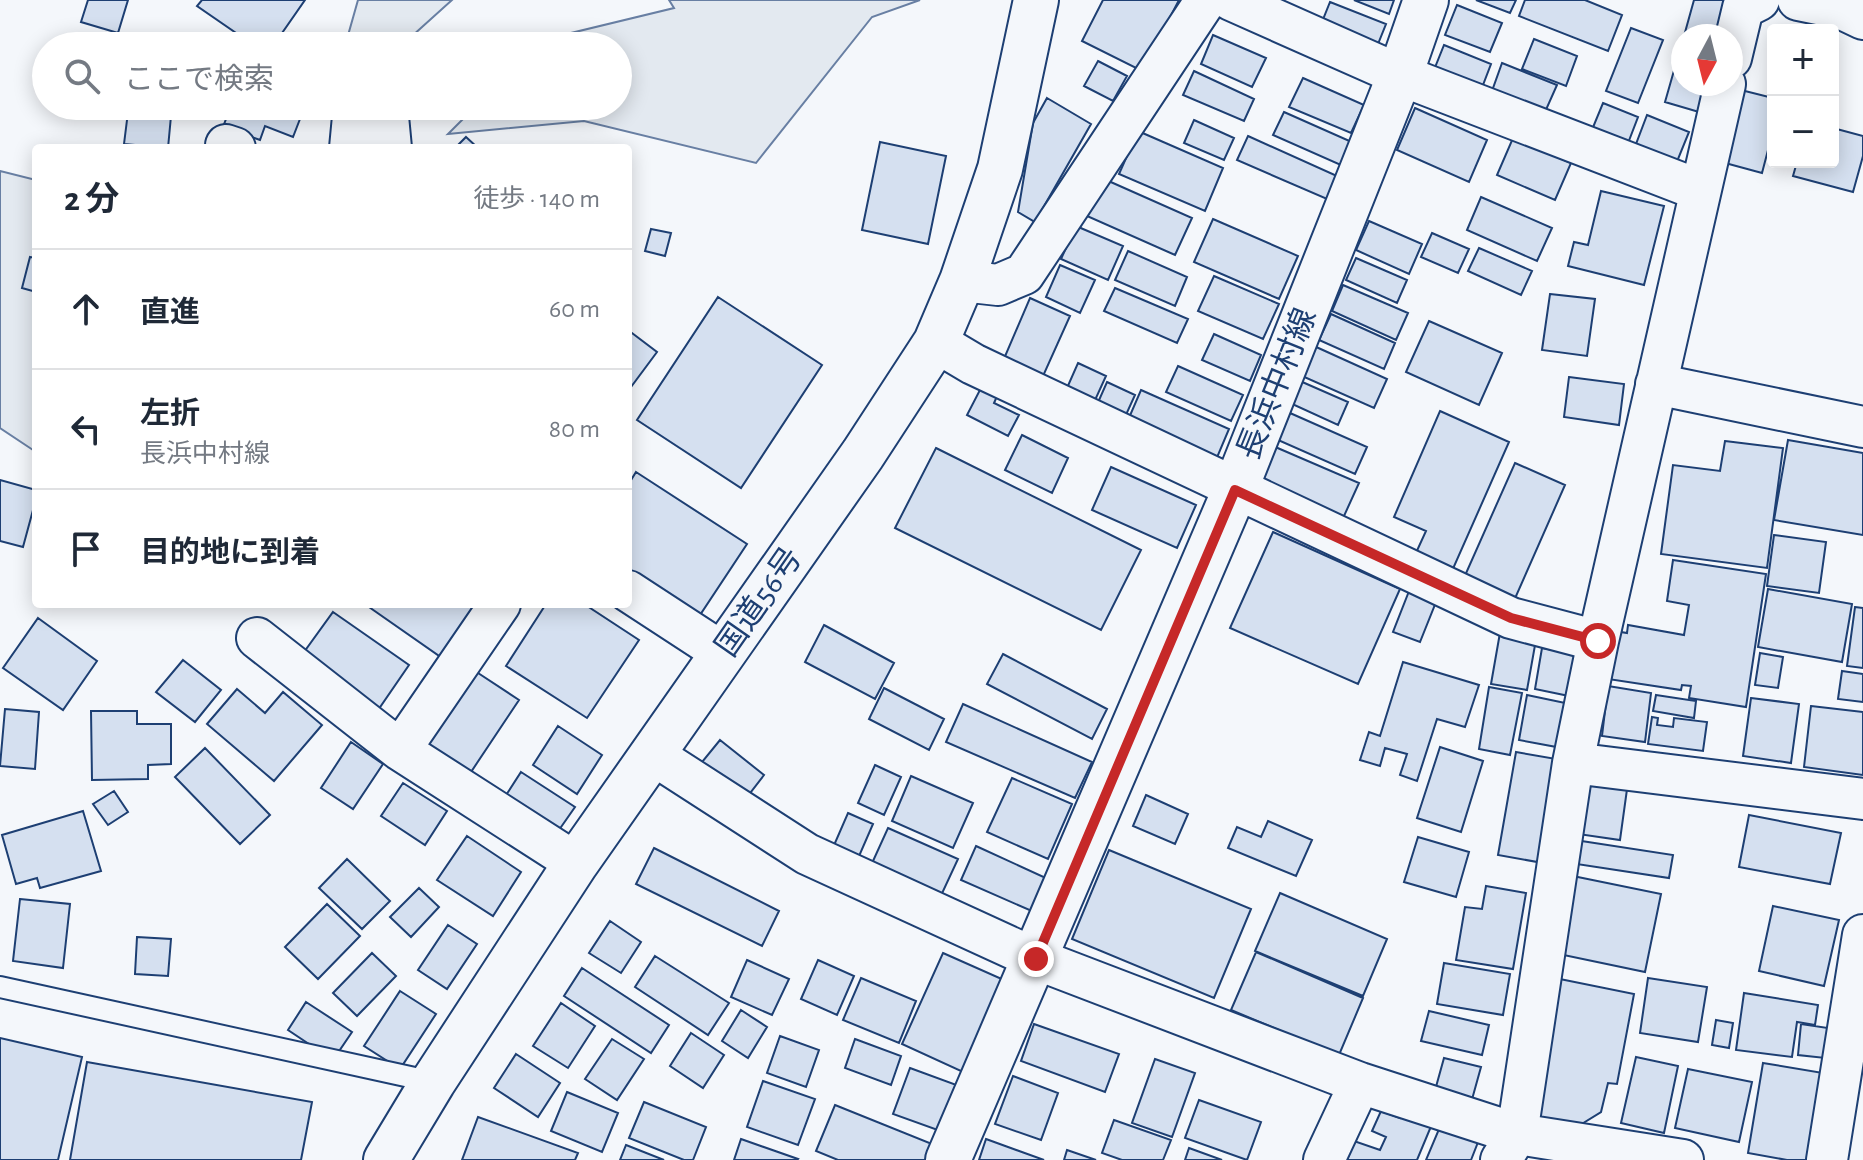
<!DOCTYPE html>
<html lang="ja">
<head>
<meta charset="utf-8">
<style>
  body { margin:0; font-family:"Alegreya Sans","Noto Sans JP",sans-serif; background:#f2f2f3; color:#1f2937 }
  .controls { position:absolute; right:24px; top:24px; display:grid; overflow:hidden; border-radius:8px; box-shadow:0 4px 20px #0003 }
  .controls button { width:72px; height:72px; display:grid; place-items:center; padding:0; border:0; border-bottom:2px solid #e0e1e3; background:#fff; color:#1f2937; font:40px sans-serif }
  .compass { position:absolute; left:1671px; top:24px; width:72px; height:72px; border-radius:50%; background:#fff; box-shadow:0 4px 20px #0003; rotate:187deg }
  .stop { position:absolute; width:24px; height:24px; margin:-18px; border:6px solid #c62828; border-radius:50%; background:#fff }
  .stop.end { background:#c62828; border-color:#fff; box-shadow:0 2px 8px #0008 }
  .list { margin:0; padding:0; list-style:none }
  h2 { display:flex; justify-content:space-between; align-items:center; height:104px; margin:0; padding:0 32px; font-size:34px }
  h2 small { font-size:26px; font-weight:400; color:#747a83 }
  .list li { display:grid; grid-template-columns:52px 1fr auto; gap:24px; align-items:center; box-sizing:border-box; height:120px; padding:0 32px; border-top:2px solid #e0e1e3 }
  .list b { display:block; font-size:30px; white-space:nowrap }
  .list p { margin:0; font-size:26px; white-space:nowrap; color:#747a83 }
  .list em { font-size:26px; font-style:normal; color:#747a83 }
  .icon { flex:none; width:44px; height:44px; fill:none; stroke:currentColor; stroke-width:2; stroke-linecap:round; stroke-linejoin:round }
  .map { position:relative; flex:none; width:1863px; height:1160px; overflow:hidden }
  .search { position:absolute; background:#fff; box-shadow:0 4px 20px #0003; left:32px; top:32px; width:600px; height:88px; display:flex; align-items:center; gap:20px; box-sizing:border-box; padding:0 28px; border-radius:44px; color:#747a83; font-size:30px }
  .panel { position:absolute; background:#fff; box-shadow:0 4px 20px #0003; left:32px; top:144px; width:600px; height:464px; border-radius:8px }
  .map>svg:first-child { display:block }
  .green { fill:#e3e9f0; stroke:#687fa3; stroke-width:2 }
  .building { fill:#d5e0f0; stroke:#1d3f73; stroke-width:2 }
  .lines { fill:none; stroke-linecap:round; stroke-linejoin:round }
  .service-casing { stroke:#1d3f73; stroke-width:24 }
  .minor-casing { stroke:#1d3f73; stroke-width:44 }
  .primary-casing { stroke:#1d3f73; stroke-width:48 }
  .trunk-casing { stroke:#1d3f73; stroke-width:48 }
  .service { stroke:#f4f7fb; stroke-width:20 }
  .minor { stroke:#f4f7fb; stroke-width:40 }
  .primary { stroke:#f4f7fb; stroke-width:44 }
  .trunk { stroke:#f4f7fb; stroke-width:44 }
  .route { stroke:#c62828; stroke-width:10 }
  .labels { text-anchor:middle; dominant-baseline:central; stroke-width:6; stroke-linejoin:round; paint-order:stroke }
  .street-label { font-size:32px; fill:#1d3f73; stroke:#f4f7fb }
</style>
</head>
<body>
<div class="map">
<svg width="1863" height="1160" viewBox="0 0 1863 1160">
  <rect width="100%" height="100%" fill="#f4f7fb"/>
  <path class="green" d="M358,0h94l-51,46h-56z
    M669,0h251l-48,17 -116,146 -172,-42 -136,13 28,-28h142v-60h-85l5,-5 136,-33z
    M0,171l36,9v272l-36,-24z"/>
  <path class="building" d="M88,0h40l-10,33 -37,-11z
    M202,0h103l-32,46h-18l-58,-40z
    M1103,0h76l-37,71 -60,-30z
    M1354,0h40l-5,14z
    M1476,0h40l-6,13z
    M1525,0h60l37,15 -14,36 -89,-35z
    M1694,0h35l-10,36h-35z
    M1330,2l56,22 -12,30 -56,-22z
    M1457,5l45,18 -12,29 -45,-17z
    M1631,28l32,12 -25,63 -32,-12z
    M1213,35l53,23 -14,29 -51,-23z
    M1534,39l43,17 -11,30 -44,-17z
    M1683,39v45h23l-7,28 -34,-10z
    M1444,45l47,19 -13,34 -48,-18z
    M1098,61l29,15 -14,25 -29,-15z
    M1502,63l55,22 -12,27 -53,-21z
    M1194,71l60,28 -10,22 -61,-26z
    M1303,78l61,27 -13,28 -62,-26z
    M1721,85l52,13v33l-11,42 -59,-16z
    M1047,98l44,26 -56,98 -17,-10 15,-89z
    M1603,103l35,14 -13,34 -36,-14z
    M231,106h74l-12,31 -28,-11 -5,14 -37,-13z
    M1415,108l72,32 -18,42 -72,-32z
    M128,112l43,4 -3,32 -44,-4z
    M1284,112l70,31 -11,23 -70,-31z
    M1647,115l42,17 -15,37 -41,-17z
    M1194,120l40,18 -10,22 -40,-17z
    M1833,128l30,8v20l-10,36 -60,-16 4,-14h36z
    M1138,131l85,37 -18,43 -86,-37z
    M1248,136l89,40 -10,23 -90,-39z
    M466,137l12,11h-23z
    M1513,138l58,25 -16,37 -58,-25z
    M880,142l66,14 -18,88 -66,-14z
    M1104,179l88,39 -17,37 -88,-39z
    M1601,191l63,15 -20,79 -76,-19 6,-24 14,3z
    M1481,197l71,31 -15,33 -70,-31z
    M1213,219l85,37 -19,43 -85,-37z
    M1369,221l53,23 -13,30 -53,-24z
    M1076,226l47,20 -15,34 -47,-21z
    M651,229l20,4 -6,23 -20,-5z
    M1432,233l37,16 -11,24 -37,-16z
    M1479,248l53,23 -11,24 -53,-24z
    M1128,251l59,26 -12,29 -60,-26z
    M30,257l6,1v34l-14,-4z
    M1356,258l51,22 -10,23 -51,-23z
    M1060,265l35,15 -15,33 -34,-16z
    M1214,276l65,28 -16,35 -65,-28z
    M1343,285l65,28 -12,27 -64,-29z
    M1115,288l73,31 -11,24 -73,-32z
    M1550,294l45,5 -8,57 -45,-6z
    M718,297l104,68 -81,123 -104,-68z
    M1030,298l40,18 -31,69 -39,-17z
    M1331,314l64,29 -11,26 -65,-29z
    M1429,321l73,32 -23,52 -73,-33z
    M628,330l29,22 -29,39z
    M1214,334l47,21 -11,26 -48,-21z
    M1314,346l73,33 -13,29 -72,-32z
    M1078,363l28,13 -15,33 -28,-12z
    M1178,366l65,29 -12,26 -65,-29z
    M1569,377l55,7 -5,41 -55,-8z
    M1300,381l48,21 -10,23 -48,-22z
    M1107,382l28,13 -15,33 -28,-12z
    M982,386l16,8 -4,9 25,12 -11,21 -41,-21z
    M1141,390l88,39 -16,38 -88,-40z
    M1440,411l69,31 -57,129 -37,-16 11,-24 -32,-14z
    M1290,413l77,34 -12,27 -77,-34z
    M1022,435l46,23 -16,35 -47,-23z
    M1788,440l75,13v82l-89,-15z
    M1725,441l58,7 -16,120 -106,-14 12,-89 47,6z
    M1273,446l86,37 -20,44 -85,-37z
    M936,448l205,102 -40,80 -206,-102z
    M1515,463l50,22 -52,118 -50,-23z
    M1111,467l85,38 -19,43 -85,-38z
    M636,472l111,72 -51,77 -68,-44v-92z
    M0,480l36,10v9l-13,48 -23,-6z
    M1273,532l127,57 -42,95 -128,-56z
    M1774,535l52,7 -7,51 -52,-7z
    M1673,560l93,14 -20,133 -57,-9 2,-12 -9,-1 -1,5 -73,-11 7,-48 12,2 1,-8 56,10 5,-30 -22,-4z
    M1413,581l27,11 -20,50 -27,-10z
    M1768,589l84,15 -10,58 -84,-15z
    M371,604h96l12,9 -34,47 -76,-53z
    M546,604h38l55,36 -52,78 -81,-52z
    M1855,607l8,1v60l-16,-2z
    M333,612l76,53 -33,48 -77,-54z
    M38,618l59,43 -34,49 -60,-42z
    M824,625l70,38 -19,36 -70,-37z
    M1501,627l36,7 -10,56 -36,-6z
    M1542,648l34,6 -7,42 -34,-7z
    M1760,653l23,4 -5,31 -23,-3z
    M1003,654l104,55 -15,30 -105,-55z
    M183,660l38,30 -26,32 -39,-30z
    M1403,662l76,23 -14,42 -28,-8 -20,62 -17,-6 7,-21 -22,-6 -5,18 -20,-6 9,-28 11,4z
    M475,671l44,29 -54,81 -44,-29z
    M1842,671l21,3v28l-25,-3z
    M1608,686l43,7 -6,49 -43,-6z
    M1489,687l33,6 -12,62 -31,-6z
    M884,688l60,31 -15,31 -60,-31z
    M237,689l28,24 18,-21 39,33 -48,56 -67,-57z
    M1527,695l43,9 -8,44 -43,-8z
    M1656,695l40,6 -2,17 -41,-7z
    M1751,698l48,6 -8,59 -48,-7z
    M963,704l129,58 -17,36 -129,-56z
    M1811,706l52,6v63l-59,-8z
    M5,709l34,3 -4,57 -35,-3z
    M91,711h46v13h34v40l-23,1v14l-56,1z
    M1652,717l6,1 -1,7 16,2 1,-9 33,4 -4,29 -55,-7z
    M558,726l44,29 -25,39 -44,-29z
    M720,740l44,35 -17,22 -45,-35z
    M351,742l32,22 -30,45 -32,-21z
    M1440,747l43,14 -22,71 -44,-14z
    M205,748l65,67 -30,29 -65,-67z
    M1516,752l46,8 -19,103 -45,-8z
    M875,765l26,12 -17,38 -26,-12z
    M521,772l54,35 -23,33 -53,-34z
    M1587,775l41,7 -8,58 -42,-6z
    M911,776l62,27 -20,45 -61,-27z
    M1012,778l60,26 -24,55 -61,-27z
    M403,783l44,28 -22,34 -44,-29z
    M114,791l14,21 -20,13 -15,-21z
    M1146,795l42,19 -13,30 -42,-18z
    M83,811l18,60 -61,17 -3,-10 -21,6 -14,-49z
    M848,813l25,11 -20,46 -25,-11z
    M1749,815l92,18 -11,51 -91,-17z
    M1268,821l44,19 -16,36 -68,-28 9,-21 24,10z
    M888,828l70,31 -20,43 -70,-30z
    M467,836l54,36 -28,44 -56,-36z
    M1418,837l51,15 -13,45 -52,-15z
    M1575,840l98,15 -4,23 -99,-15z
    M976,846l72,33 -14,33 -73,-32z
    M654,848l125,63 -17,35 -126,-62z
    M1109,850l142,59 -37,89 -142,-59z
    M347,859l43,42 -28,28 -43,-41z
    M1568,875l93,19 -16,78 -91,-19z
    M1486,886l40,7 -13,76 -57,-9 9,-53 17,2z
    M419,888l20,19 -28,30 -21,-20z
    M1280,893l107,46 -24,57 -108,-45z
    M20,899l50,5 -7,64 -50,-7z
    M327,904l33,32 -42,43 -33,-32z
    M1773,906l66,14 -15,66 -65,-15z
    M610,921l31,21 -20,31 -32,-20z
    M448,925l29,19 -30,45 -29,-19z
    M137,937l34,2 -3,37 -33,-2z
    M1256,952l107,46 -24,57 -108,-45z
    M372,953l24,23 -39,40 -24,-23z
    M943,953l61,27 -41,92 -61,-28z
    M655,956l74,47 -21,32 -73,-48z
    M747,960l42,19 -17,36 -41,-18z
    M818,960l36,16 -17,39 -36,-16z
    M1444,963l66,11 -7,41 -66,-11z
    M582,968l87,57 -18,28 -87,-57z
    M1550,977l84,17 -17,90 -9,-1 -7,29 -21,13 -47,-9z
    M861,978l55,23 -17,42 -56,-23z
    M1648,978l59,9 -9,55 -58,-9z
    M400,991l36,23 -36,55 -36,-23z
    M1744,993l74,12 -3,20 -18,-3 -5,35 -56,-7z
    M306,1002l46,30 -19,28 -45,-30z
    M561,1003l34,23 -27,42 -35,-22z
    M741,1010l26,17 -19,31 -26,-17z
    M1429,1011l60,14 -7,30 -61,-14z
    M1716,1020l17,3 -4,25 -17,-3z
    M1034,1024l85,30 -14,38 -84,-31z
    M1801,1024l27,4 -3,30 -27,-3z
    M691,1033l33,22 -21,33 -33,-22z
    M780,1036l39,14 -13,37 -39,-14z
    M0,1038l82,19 -24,103h-58z
    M612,1039l32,20 -27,41 -32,-21z
    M855,1039l46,17 -10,29 -46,-17z
    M516,1054l44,29 -22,34 -44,-29z
    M1636,1057l42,9 -14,67 -43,-10z
    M1444,1058l37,9 -10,36 -37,-9z
    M1155,1059l40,14 -23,64 -40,-14z
    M87,1062l225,40 -11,58h-231z
    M1763,1063l66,11 -15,86h-27l-39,-7z
    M910,1068l52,19 -16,46 -53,-19z
    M1688,1069l64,13 -13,60 -64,-14z
    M1013,1076l45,17 -17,47 -46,-16z
    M763,1081l52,18 -17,46 -51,-18z
    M567,1092l51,21 -16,39 -51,-21z
    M1199,1100l62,22 -14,38 -62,-22z
    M644,1102l62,25 -13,33h-9l-55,-22z
    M835,1105l102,41 -6,14h-93l-22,-9z
    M1381,1111l19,7 3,-6 29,12 -15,36h-70l7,-19 26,9 6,-13 -14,-6z
    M478,1117l100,36 -3,7h-113z
    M1114,1120l57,20 -8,20h-41l-20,-7z
    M1442,1122l38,15 -9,23h-45z
    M741,1139l57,20 -1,1h-63z
    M986,1139l58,21h-65z
    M626,1145l38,15h-44z
    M1189,1148l33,12h-37z
    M1067,1150l29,10h-32z"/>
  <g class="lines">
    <g class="service-casing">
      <path id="service" d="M0,987l433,95"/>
    </g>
    <g class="minor-casing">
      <path id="minor" d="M1231,0l169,75 299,115
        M1798,0l44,9 21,10
        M1731,58l12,-50 16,-8
        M387,106l4,42
        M226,145l9,3
        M350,148l4,-42
        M962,281l36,4 26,-11 182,-274
        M936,342l37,22 538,254 87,23
        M1656,384l207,43
        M628,591l95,62
        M257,638l143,112 176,113
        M400,750l100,-146
        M652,754l155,100 229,105 324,124 157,51 166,26
        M1573,763l290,36
        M1324,1160l36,-77
        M1501,1160l16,-26 56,-371 25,-122 127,-557
        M1827,1160l36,-225"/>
    </g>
    <g class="primary-casing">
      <path id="primary" d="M948,1160l287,-670 165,-415 26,-75"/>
    </g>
    <g class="trunk-casing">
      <path id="trunk" d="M386,1160l47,-78 143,-219 287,-409 73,-112 26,-61 38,-112 36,-169"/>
    </g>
    <use href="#service" class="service"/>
    <use href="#minor" class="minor"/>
    <use href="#primary" class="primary"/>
    <use href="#trunk" class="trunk"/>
  </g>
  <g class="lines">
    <path class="route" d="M1036,959l199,-469 276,128 87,23"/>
  </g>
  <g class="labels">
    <g class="street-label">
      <text transform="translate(1277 384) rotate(-68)">長浜中村線</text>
      <text transform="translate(759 602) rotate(-55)">国道56号</text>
    </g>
  </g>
</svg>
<div class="controls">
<button>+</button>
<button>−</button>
</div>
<svg class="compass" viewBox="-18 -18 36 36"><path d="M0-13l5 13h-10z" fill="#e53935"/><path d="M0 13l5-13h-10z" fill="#747a83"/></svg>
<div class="stop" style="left:1598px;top:641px"></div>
<div class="stop end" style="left:1036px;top:959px"></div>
<div class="search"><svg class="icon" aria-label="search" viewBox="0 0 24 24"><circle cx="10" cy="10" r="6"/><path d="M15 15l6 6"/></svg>ここで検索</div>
<section class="panel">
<h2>2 分<small>徒歩 · 140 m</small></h2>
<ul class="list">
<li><svg class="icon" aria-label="ahead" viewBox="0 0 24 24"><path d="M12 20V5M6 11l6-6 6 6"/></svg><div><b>直進</b></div><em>60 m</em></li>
<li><svg class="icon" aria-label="left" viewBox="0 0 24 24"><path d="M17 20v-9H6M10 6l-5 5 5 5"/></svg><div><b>左折</b><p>長浜中村線</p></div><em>80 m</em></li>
<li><svg class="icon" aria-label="arrive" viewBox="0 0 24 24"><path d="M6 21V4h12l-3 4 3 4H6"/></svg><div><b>目的地に到着</b></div></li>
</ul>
</section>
</div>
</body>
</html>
